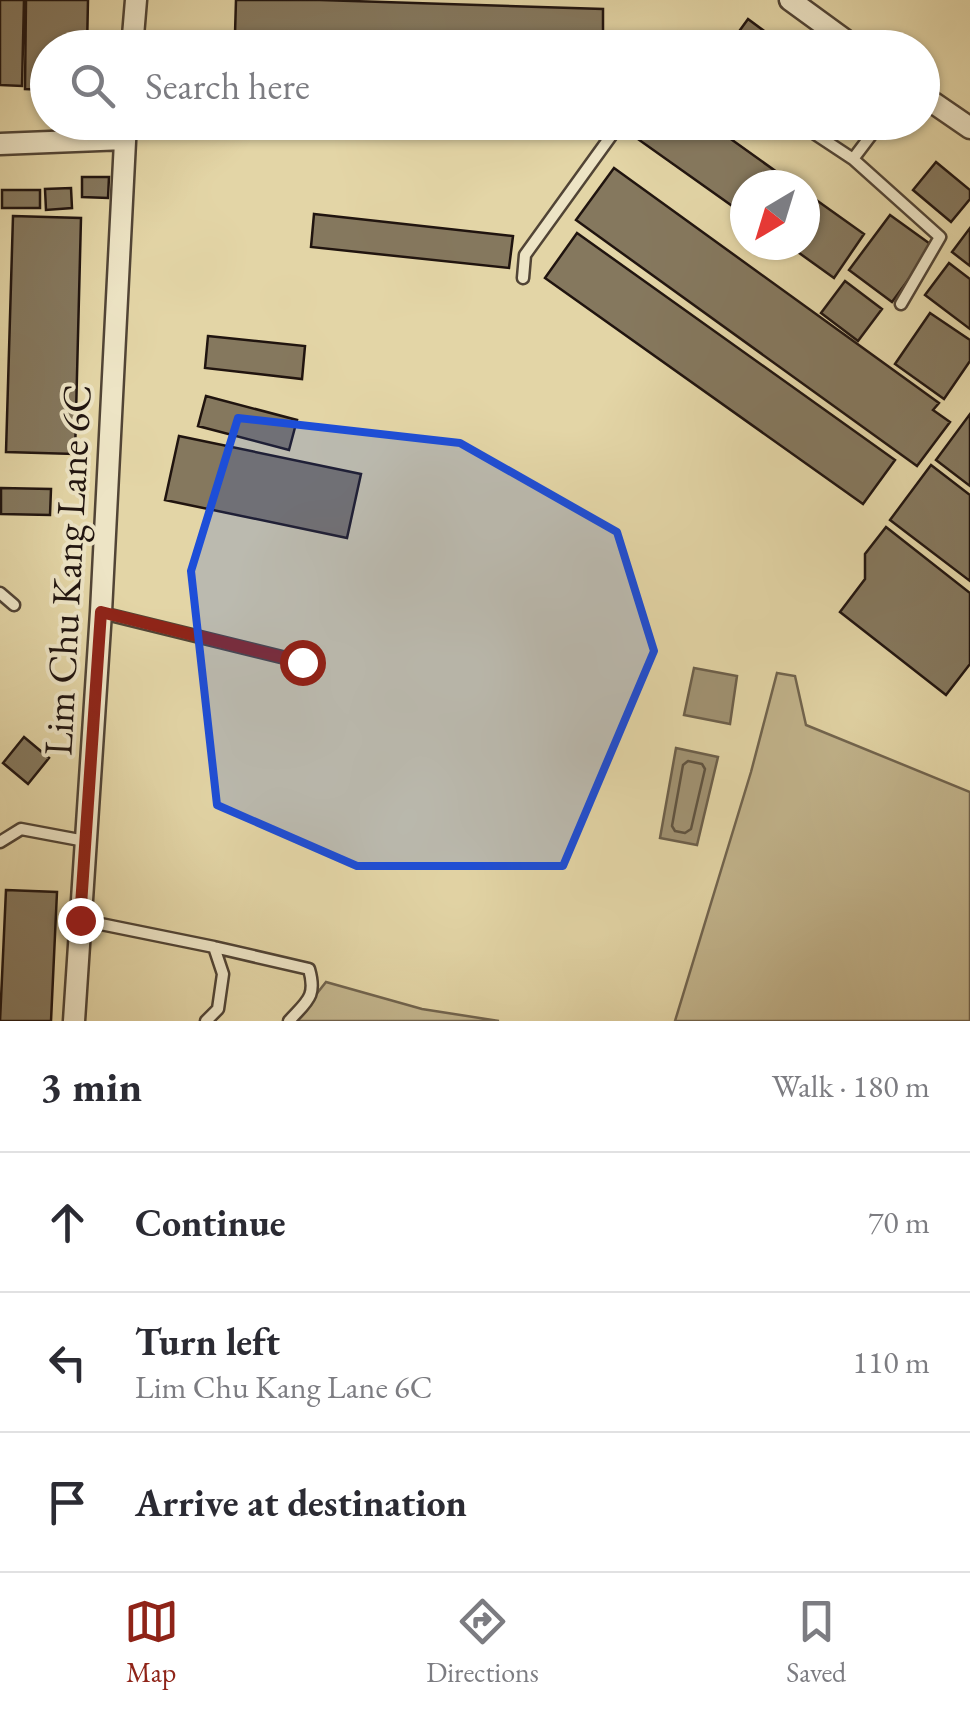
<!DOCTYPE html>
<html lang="en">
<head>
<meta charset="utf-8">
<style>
  body { margin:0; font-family:"EB Garamond",serif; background:#f7f7f7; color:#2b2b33 }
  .compass { position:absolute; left:730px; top:170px; width:90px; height:90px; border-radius:50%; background:#fff; box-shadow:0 2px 8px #0004; rotate:218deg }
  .stop { position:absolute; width:30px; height:30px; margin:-22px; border:8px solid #8f2418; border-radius:50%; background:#fff }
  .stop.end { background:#8f2418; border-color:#fff; box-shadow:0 2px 10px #0008 }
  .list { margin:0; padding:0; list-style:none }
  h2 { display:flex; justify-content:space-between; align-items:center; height:130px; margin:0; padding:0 40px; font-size:42px }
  h2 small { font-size:32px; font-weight:400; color:#7c7c81 }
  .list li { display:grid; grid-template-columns:65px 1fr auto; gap:30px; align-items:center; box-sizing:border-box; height:140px; padding:0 40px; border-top:2px solid #e1e1e2 }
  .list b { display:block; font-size:38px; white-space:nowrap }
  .list p { margin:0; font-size:32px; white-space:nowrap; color:#7c7c81 }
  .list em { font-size:32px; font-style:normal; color:#7c7c81 }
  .icon { flex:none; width:55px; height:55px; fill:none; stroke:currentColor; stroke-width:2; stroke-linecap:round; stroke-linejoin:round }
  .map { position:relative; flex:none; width:970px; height:1021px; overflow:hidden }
  .search { position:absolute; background:#fff; box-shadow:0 2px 8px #0004; left:30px; right:30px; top:30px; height:110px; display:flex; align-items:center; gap:25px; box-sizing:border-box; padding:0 35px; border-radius:55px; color:#7c7c81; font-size:38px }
  .sheet { height:550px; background:#fff }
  nav { display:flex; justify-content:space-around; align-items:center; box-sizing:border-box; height:140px; border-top:2px solid #e1e1e2; background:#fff; font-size:28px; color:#7c7c81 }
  nav a { display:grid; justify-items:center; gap:5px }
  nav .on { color:#8f2418 }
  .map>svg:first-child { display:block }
  .green { fill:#c2b48c; stroke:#71644e; stroke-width:2.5 }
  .water { fill:#a19373; stroke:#6d604b; stroke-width:2.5 }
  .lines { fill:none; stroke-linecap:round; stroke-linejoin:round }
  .shore { stroke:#605441; stroke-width:2.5 }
  .building { fill:#85785e; stroke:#20140f; stroke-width:2.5 }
  .lane-casing { stroke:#514435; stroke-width:15 }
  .street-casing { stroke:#514435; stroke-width:25 }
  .lane { stroke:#ede4c5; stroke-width:10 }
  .street { stroke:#ede4c5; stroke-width:20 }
  .route { stroke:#8f2418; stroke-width:12 }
  .marked { fill:#1d4ed8; fill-opacity:0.2; stroke:#1d4ed8; stroke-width:8; stroke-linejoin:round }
  .labels { text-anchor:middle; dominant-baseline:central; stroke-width:8; stroke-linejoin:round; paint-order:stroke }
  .street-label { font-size:40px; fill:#20140f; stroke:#ede4c5 }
</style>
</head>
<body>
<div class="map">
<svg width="970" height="1021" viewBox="0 0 970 1021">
  <rect width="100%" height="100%" fill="#e3d5a6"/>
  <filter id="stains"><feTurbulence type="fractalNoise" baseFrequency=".002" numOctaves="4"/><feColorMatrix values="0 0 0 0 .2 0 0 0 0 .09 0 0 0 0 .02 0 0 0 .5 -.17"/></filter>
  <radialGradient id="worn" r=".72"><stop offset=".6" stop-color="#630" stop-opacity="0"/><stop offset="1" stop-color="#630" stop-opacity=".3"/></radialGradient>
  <path class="green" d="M777,673l18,3 11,49 164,67v229h-295l76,-249z
    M326,982l96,27 77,12h-204z"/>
  <path class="water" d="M694,668l43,8 -7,48 -46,-9z
    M676,748l42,9 -21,88 -37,-7z"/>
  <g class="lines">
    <path class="shore" d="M688,761l14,3 3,5 -14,60 -6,4 -10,-2 -3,-5 11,-61z"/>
  </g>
  <path class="building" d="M0,0h24l-2,86 -22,-1z
    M26,0h62l-1,48h-39v42l-23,-1z
    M236,0h84l283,9v37l-368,-12z
    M748,19l27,20 -6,9h-42z
    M270,122h329l-1,15z
    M645,122h62l88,63h-50v30l-110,-78z
    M936,162l34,28v9l-19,23 -38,-32z
    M614,168l325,235 -6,7 17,12 -33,44 -341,-246z
    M82,177h27l-1,21 -26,-1z
    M71,188l1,20 -26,2 -1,-21z
    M2,190h38v18h-38z
    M805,192l59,42 -30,44 -46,-33h17z
    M314,214l199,22 -4,32 -198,-21z
    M890,215l43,31 -41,56 -43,-32z
    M13,216l68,2 -6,236 -69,-2z
    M970,228v38l-18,-14z
    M577,233l318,227 -32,44 -318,-226z
    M949,263l21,16v50l-45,-34z
    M845,281l37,28 -24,32 -37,-28z
    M930,313l40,27v21l-26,38 -49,-35z
    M208,336l97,10 -3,33 -97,-11z
    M206,396l91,24 -8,30 -91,-24z
    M970,414v72l-34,-26z
    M179,436l182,38 -14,64 -182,-38z
    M931,465l39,30v86l-80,-61z
    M1,488l50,1 -1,26 -49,-1z
    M886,527l84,66v71l-24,31 -106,-83 25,-33v-25z
    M24,737l25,21 -21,26 -25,-21z
    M6,890l51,2 -6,129h-51z"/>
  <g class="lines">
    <g class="lane-casing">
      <path id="lane" d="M679,48l4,-5 17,5
        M797,122l56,37 87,78 -39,67
        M853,159l28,-37
        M523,278l2,-23 96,-133
        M0,593l14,12
        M102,613l200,49
        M0,842l21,-13 64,12
        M81,920l133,27 95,22c8,28 -2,32 -20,52
        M206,1021l12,-12 5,-35 -9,-27"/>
    </g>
    <g class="street-casing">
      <path id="street" d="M790,0l66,48
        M132,48l4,-48
        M922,95l48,33
        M0,144l125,-5
        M74,1021l27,-409 25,-490"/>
    </g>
    <use href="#lane" class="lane"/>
    <use href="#street" class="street"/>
  </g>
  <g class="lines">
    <path class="route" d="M80,920l21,-308 201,50"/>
  </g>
  <path class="marked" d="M238,418l222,25 157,89 37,119 -91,215h-206l-140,-61 -26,-234z"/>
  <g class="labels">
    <g class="street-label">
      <text transform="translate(67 570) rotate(-87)">Lim Chu Kang Lane 6C</text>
    </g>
  </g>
  <rect width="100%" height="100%" filter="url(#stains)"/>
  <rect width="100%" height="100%" fill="url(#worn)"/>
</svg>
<svg class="compass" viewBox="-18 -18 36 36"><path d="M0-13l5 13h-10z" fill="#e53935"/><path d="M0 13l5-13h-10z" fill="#7c7c81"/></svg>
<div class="stop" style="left:302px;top:662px"></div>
<div class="stop end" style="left:80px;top:920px"></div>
<div class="search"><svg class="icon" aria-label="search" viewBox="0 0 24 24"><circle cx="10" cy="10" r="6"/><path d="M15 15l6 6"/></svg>Search here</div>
</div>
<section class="sheet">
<h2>3 min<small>Walk · 180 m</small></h2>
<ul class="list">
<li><svg class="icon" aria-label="ahead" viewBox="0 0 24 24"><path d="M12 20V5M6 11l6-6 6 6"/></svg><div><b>Continue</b></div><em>70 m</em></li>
<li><svg class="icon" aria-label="left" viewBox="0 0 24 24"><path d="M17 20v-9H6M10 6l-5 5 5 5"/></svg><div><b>Turn left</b><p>Lim Chu Kang Lane 6C</p></div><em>110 m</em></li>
<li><svg class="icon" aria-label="arrive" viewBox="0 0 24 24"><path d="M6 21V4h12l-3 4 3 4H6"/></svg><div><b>Arrive at destination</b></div></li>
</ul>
</section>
<nav>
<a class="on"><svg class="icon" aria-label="map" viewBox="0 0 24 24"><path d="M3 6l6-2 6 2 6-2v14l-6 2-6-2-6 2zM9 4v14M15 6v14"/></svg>Map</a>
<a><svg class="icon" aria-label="directions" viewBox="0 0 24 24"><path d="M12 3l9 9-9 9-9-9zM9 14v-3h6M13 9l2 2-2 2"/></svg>Directions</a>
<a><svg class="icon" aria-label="saved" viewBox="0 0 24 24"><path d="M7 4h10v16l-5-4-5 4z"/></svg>Saved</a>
</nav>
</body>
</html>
